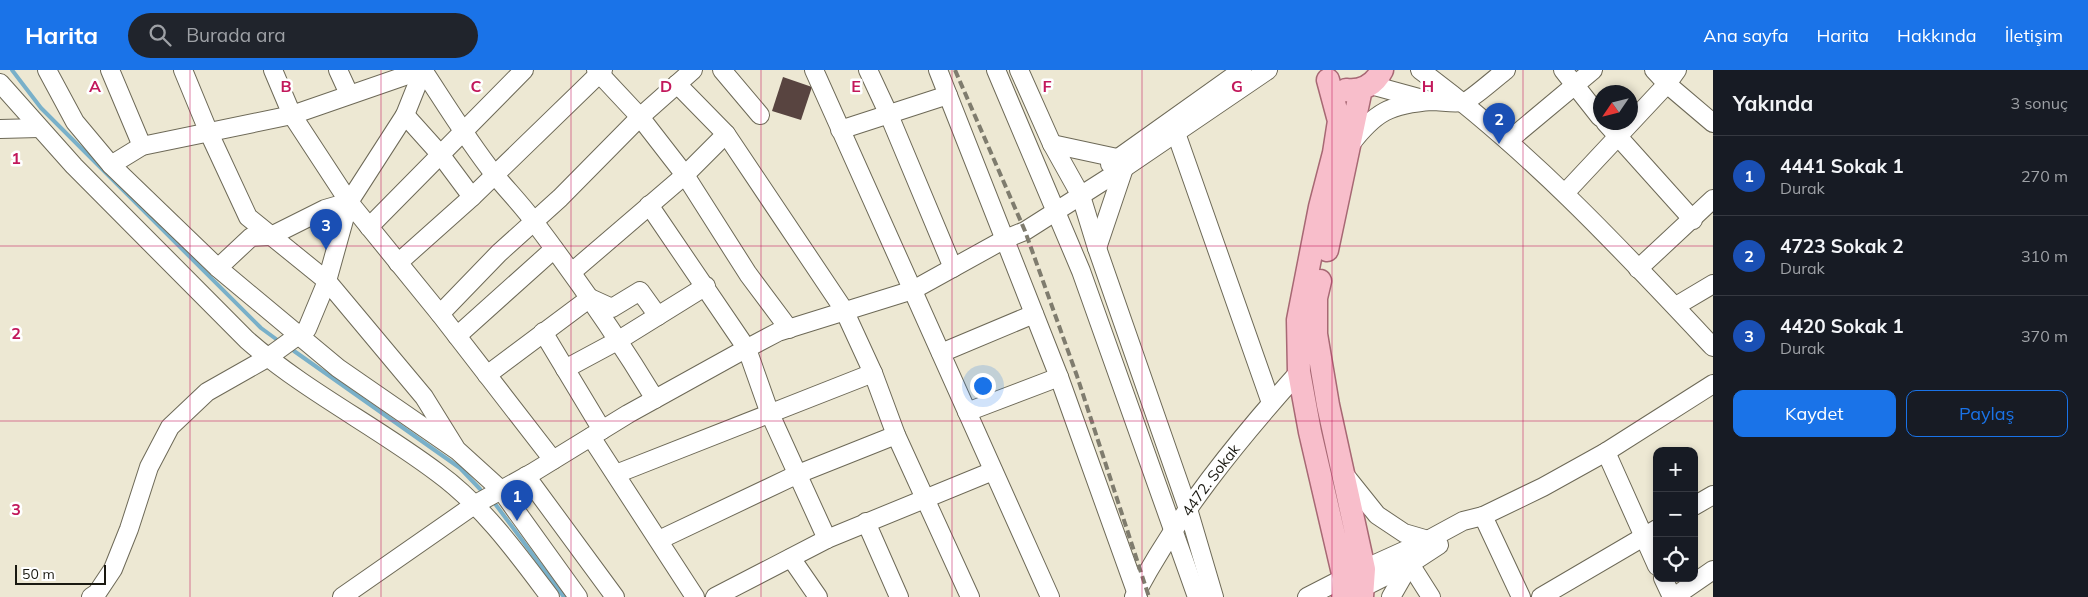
<!DOCTYPE html>
<html lang="tr">
<head>
<meta charset="utf-8">
<style>
  body { margin:0; font-family:Mulish,sans-serif; background:#20242c; color:#f1f3f6 }
  .controls { position:absolute; right:15px; bottom:15px; display:grid; overflow:hidden; border-radius:10px; box-shadow:0 2px 8px #0003 }
  .controls button { width:45px; height:45px; display:grid; place-items:center; padding:0; border:0; border-bottom:1px solid #363941; background:#171b24; color:#f1f3f6; font:25px sans-serif }
  .compass { position:absolute; left:1593px; top:15px; width:45px; height:45px; border-radius:50%; background:#171b24; box-shadow:0 2px 8px #0003; rotate:235deg }
  .scale { position:absolute; left:15px; bottom:12px; width:91px; box-sizing:border-box; padding-left:5px; border:2px solid #1a1911; border-top:0; font-size:14px; line-height:18px; white-space:nowrap; color:#1a1911; -webkit-text-stroke:4px #fff; paint-order:stroke }
  .you { position:absolute; left:982px; top:315px; width:18px; height:18px; margin:-12px; border:4px solid #fff; border-radius:50%; background:#1a73e8; box-shadow:0 0 0 8px #1a73e833 }
  .badge { display:grid; place-items:center; width:32px; height:32px; border-radius:50%; background:#1a73e8; color:#fff; font-size:16px; font-weight:700 }
  .pin { position:absolute; translate:-50% -41px; filter:drop-shadow(0 1px 2px #0008) }
  .pin::after { content:''; position:absolute; top:26px; width:18px; height:15px; background:inherit; clip-path:polygon(0 0,100% 0,50% 100%) }
  .list { margin:0; padding:0; list-style:none }
  h2 { display:flex; justify-content:space-between; align-items:center; height:65px; margin:0; padding:0 20px; font-size:21px }
  h2 small { font-size:16px; font-weight:400; color:#9ea1a6 }
  .list li { display:grid; grid-template-columns:32px 1fr auto; gap:15px; align-items:center; box-sizing:border-box; height:80px; padding:0 20px; border-top:1px solid #363941 }
  .list b { display:block; font-size:19px; white-space:nowrap }
  .list p { margin:0; font-size:16px; white-space:nowrap; color:#9ea1a6 }
  .list em { font-size:16px; font-style:normal; color:#9ea1a6 }
  .actions { display:flex; gap:10px; padding:15px 20px }
  .actions a { flex:1; padding:11px 0; border:1px solid #1a73e8; border-radius:10px; text-align:center; font-size:18px; color:#1a73e8 }
  .actions .main { background:#1a73e8; color:#fff }
  .icon { flex:none; width:28px; height:28px; fill:none; stroke:currentColor; stroke-width:2; stroke-linecap:round; stroke-linejoin:round }
  .map { position:relative; flex:none; width:1713px; height:527px; overflow:hidden }
  header { display:flex; align-items:center; gap:30px; box-sizing:border-box; height:70px; padding:0 25px; background:#1a73e8; color:#fff }
  header strong { font-size:24px }
  nav { display:flex; gap:28px; margin-inline-start:auto; font-size:18px }
  .search { width:350px; height:45px; background:#20242c; display:flex; align-items:center; gap:12px; box-sizing:border-box; padding:0 18px; border-radius:28px; color:#9ea1a6; font-size:19px }
  main { display:flex }
  aside { flex:1; background:#171b24 }
  .map>svg:first-child { display:block }
  .lines { fill:none; stroke-linecap:round; stroke-linejoin:round }
  .stream { stroke:#79b0c9; stroke-width:4 }
  .building { fill:#584440 }
  .minor-casing { stroke:#6d6957; stroke-width:20 }
  .major-casing { stroke:#a76874; stroke-width:25 }
  .minor { stroke:#fff; stroke-width:18 }
  .major { stroke:#f8becb; stroke-width:22 }
  .rail { stroke:#7f7c6e; stroke-width:4; stroke-dasharray:8 4; stroke-linecap:butt }
  .grid { fill:none; stroke:#c2185b; stroke-width:1; stroke-opacity:0.55 }
  .labels { text-anchor:middle; dominant-baseline:central; stroke-width:5; stroke-linejoin:round; paint-order:stroke }
  .street-label { font-size:15px; fill:#1a1911; stroke:#fff }
  .grid-label { font-size:16px; text-anchor:middle; font-weight:bold; fill:#c2185b; stroke:#fff; stroke-width:5; stroke-linejoin:round; paint-order:stroke }
</style>
</head>
<body>
<header>
<strong>Harita</strong>
<div class="search"><svg class="icon" aria-label="search" viewBox="0 0 24 24"><circle cx="10" cy="10" r="6"/><path d="M15 15l6 6"/></svg>Burada ara</div>
<nav><a>Ana sayfa</a><a>Harita</a><a>Hakkında</a><a>İletişim</a></nav>
</header>
<main>
<div class="map">
<svg width="1713" height="527" viewBox="0 0 1713 527">
  <rect width="100%" height="100%" fill="#ede8d3"/>
  <g class="lines">
    <path class="stream" d="M12,0l29,38 220,220 15,11
      M294,281l166,117 20,21
      M496,435l68,92"/>
  </g>
  <path class="building" d="M783,7l29,10 -11,33 -29,-9z"/>
  <g class="lines">
    <g class="minor-casing">
      <g id="minor">
        <path d="M47,0l28,52 36,43 107,103 120,100 120,83 43,39 77,107"/>
        <path d="M110,0l32,76"/>
        <path d="M183,0l26,63 39,84 79,64 97,116 31,50"/>
        <path d="M273,0l19,45 57,87 91,112 113,146"/>
        <path d="M338,0l11,24"/>
        <path d="M423,0c23,35 45,71 71,104 13,16 29,32 41,49 43,57 83,115 120,176"/>
        <path d="M596,0l44,47 45,58 63,99 41,55"/>
        <path d="M722,0l38,45"/>
        <path d="M814,0l236,527"/>
        <path d="M868,0l21,45 64,153"/>
        <path d="M938,0l121,307 79,220"/>
        <path d="M996,0l85,201 116,326"/>
        <path d="M1019,0l33,74 29,52 16,52 91,261 26,88"/>
        <path d="M1420,0c109,80 201,179 293,277"/>
        <path d="M1563,0l37,47"/>
        <path d="M1654,0l13,14 46,39"/>
        <path d="M0,13l74,83 173,174c58,51 129,86 191,133 45,33 79,80 112,124"/>
        <path d="M677,14l49,50 118,176 29,63 23,62 74,162"/>
        <path d="M1371,15l55,15"/>
        <path d="M405,45l35,39 32,43"/>
        <path d="M1605,52l88,98"/>
        <path d="M0,59l39,-1"/>
        <path d="M840,60l108,-35"/>
        <path d="M1176,63l95,270"/>
        <path d="M1508,71l85,-71"/>
        <path d="M1052,74l65,14"/>
        <path d="M1350,75c25,-33 40,-41 82,-44 10,0 21,3 31,1 7,-1 35,-26 43,-32"/>
        <path d="M1110,94l132,-94"/>
        <path d="M111,95l31,-19 150,-31 130,-45"/>
        <path d="M1565,123l102,-109 10,-14"/>
        <path d="M649,135l98,144 23,65 57,125"/>
        <path d="M369,157l155,-157"/>
        <path d="M1097,178l27,-80"/>
        <path d="M398,193l74,-66 131,-127"/>
        <path d="M218,198l33,-31 20,-1 54,-27 24,-7"/>
        <path d="M1638,199l75,-70"/>
        <path d="M572,202l113,-97 41,-41"/>
        <path d="M1676,236l37,-22"/>
        <path d="M440,244l59,-61 61,-55 80,-81 53,-47"/>
        <path d="M543,262l59,98"/>
        <path d="M457,266l97,-87"/>
        <path d="M941,283l93,-39"/>
        <path d="M565,299l54,-29 87,-54"/>
        <path d="M487,305l103,-77 22,10 28,-17 18,25"/>
        <path d="M967,342l92,-35"/>
        <path d="M591,367l104,160"/>
        <path d="M1606,382l51,114"/>
        <path d="M616,404l257,-101"/>
        <path d="M1345,405l32,40 27,18 24,7"/>
        <path d="M526,406l89,121"/>
        <path d="M1694,436l19,-11"/>
        <path d="M1483,446l38,81"/>
        <path d="M866,452l33,75"/>
        <path d="M659,470l139,-66 98,-39"/>
        <path d="M791,488l27,39"/>
        <path d="M1410,494l21,33"/>
        <path d="M1663,508l9,19"/>
        <path d="M1354,522l56,-28 29,-19"/>
        <path d="M91,527l6,-4 16,-24 16,-40 20,-62 21,-40 37,-35 60,-34 40,-29 20,-48 22,-79 56,-87 18,-45"/>
        <path d="M342,527l132,-92 58,-32 96,-59 112,-62 38,-20 135,-42 92,-51 20,-8 99,-63 144,-98"/>
        <path d="M715,527l112,-58 166,-68"/>
        <path id="s1" d="M1134,527c43,-82 103,-156 165,-225"/>
        <path d="M1307,527l37,-19 84,-38 35,-19 20,-5 60,-29 63,-35 107,-68"/>
        <path d="M1391,527l19,-33"/>
        <path d="M1541,527l116,-68"/>
        <path d="M1674,527l39,-27"/>
      </g>
    </g>
    <g class="major-casing">
      <path id="major" d="M1328,10l11,41 -5,32 -14,54 -22,113 1,52 11,60 34,146 -1,19
        M1346,20c16,2 29,-6 36,-20
        M1327,180l34,-161
        M1320,211l-4,17v36l12,71 36,164 -2,28"/>
    </g>
    <use href="#minor" class="minor"/>
    <use href="#major" class="major"/>
    <path class="rail" d="M955,0l70,161 52,145 72,221"/>
  </g>
  <path class="grid" d="M190,0v527M381,0v527M571,0v527M761,0v527M952,0v527M1142,0v527M1332,0v527M1523,0v527M0,176h1713M0,351h1713"/>
  <g class="labels">
    <g class="street-label">
      <text stroke="none"><textPath href="#s1" startOffset="140">4472. Sokak</textPath></text>
    </g>
  </g>
  <g class="grid-label">
    <text x="95" y="22">A</text>
    <text x="286" y="22">B</text>
    <text x="476" y="22">C</text>
    <text x="666" y="22">D</text>
    <text x="856" y="22">E</text>
    <text x="1047" y="22">F</text>
    <text x="1237" y="22">G</text>
    <text x="1428" y="22">H</text>
    <text x="16" y="94">1</text>
    <text x="16" y="269">2</text>
    <text x="16" y="445">3</text>
  </g>
</svg>
<div class="controls">
<button>+</button>
<button>−</button>
<button><svg class="icon" aria-label="locate" viewBox="0 0 24 24"><circle cx="12" cy="12" r="6"/><path d="M12 2v4M12 18v4M2 12h4M18 12h4"/></svg></button>
</div>
<svg class="compass" viewBox="-18 -18 36 36"><path d="M0-13l5 13h-10z" fill="#e53935"/><path d="M0 13l5-13h-10z" fill="#9ea1a6"/></svg>
<div class="scale">50 m</div>
<div class="you"></div>
<div class="pin badge" style="left:517px;top:451px;background:#1a4fb4">1</div>
<div class="pin badge" style="left:1499px;top:74px;background:#1a4fb4">2</div>
<div class="pin badge" style="left:326px;top:180px;background:#1a4fb4">3</div>
</div>
<aside>
<h2>Yakında<small>3 sonuç</small></h2>
<ul class="list">
<li><span class="badge" style="background:#1a4fb4">1</span><div><b>4441 Sokak 1</b><p>Durak</p></div><em>270 m</em></li>
<li><span class="badge" style="background:#1a4fb4">2</span><div><b>4723 Sokak 2</b><p>Durak</p></div><em>310 m</em></li>
<li><span class="badge" style="background:#1a4fb4">3</span><div><b>4420 Sokak 1</b><p>Durak</p></div><em>370 m</em></li>
</ul>
<div class="actions"><a class="main">Kaydet</a><a>Paylaş</a></div>
</aside>
</main>
</body>
</html>
